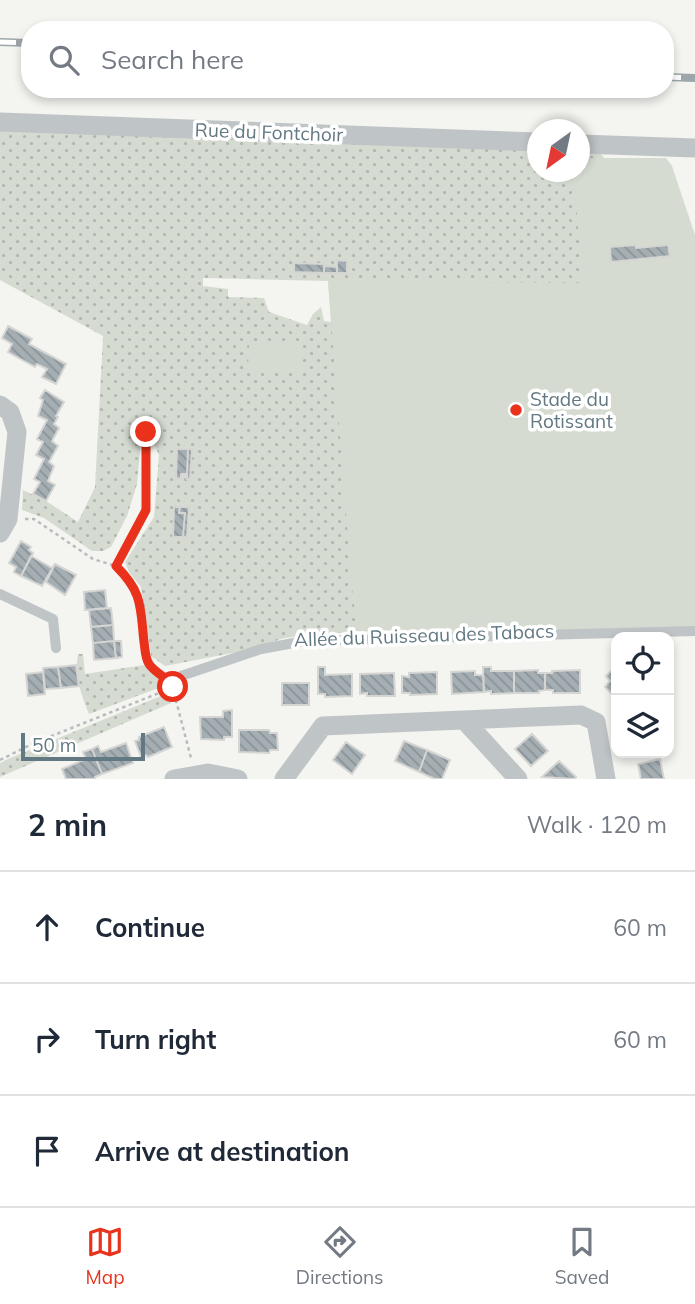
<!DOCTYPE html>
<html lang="en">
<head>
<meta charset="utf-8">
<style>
  body { margin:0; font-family:Mulish,sans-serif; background:#f6f6f7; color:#1f2937 }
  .controls { position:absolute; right:21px; bottom:21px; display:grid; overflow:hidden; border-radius:14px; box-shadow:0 4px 10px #0003 }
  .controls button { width:63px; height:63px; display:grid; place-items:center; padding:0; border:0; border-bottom:2px solid #e0e1e3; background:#fff; color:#1f2937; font:35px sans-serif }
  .compass { position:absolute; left:527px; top:119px; width:63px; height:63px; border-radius:50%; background:#fff; box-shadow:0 4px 10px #0003; rotate:213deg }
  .scale { position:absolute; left:21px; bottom:18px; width:124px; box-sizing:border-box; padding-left:7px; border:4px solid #627882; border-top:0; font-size:19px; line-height:24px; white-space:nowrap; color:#627882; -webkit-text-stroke:5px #fff; paint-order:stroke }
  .stop { position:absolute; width:21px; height:21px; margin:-16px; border:5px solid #e9311b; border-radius:50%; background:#fff }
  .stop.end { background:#e9311b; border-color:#fff; box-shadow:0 2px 7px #0008 }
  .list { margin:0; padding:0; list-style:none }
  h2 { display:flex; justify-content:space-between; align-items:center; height:91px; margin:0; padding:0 28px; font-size:30px }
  h2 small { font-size:23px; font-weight:400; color:#747a83 }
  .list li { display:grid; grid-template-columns:46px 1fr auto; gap:21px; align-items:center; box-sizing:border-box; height:112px; padding:0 28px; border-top:2px solid #e0e1e3 }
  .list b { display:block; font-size:26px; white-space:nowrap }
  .list em { font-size:23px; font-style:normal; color:#747a83 }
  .icon { flex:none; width:38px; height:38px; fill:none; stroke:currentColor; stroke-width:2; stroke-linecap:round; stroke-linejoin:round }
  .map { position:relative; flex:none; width:695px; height:779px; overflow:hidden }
  .search { position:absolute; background:#fff; box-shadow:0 4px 10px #0003; left:21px; right:21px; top:21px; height:77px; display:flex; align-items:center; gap:18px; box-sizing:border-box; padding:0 24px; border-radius:28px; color:#747a83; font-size:26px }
  .sheet { height:427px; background:#fff }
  nav { display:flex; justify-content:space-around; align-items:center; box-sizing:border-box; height:98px; border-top:2px solid #e0e1e3; background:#fff; font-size:19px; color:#747a83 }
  nav a { display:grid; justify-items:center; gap:4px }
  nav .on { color:#e9311b }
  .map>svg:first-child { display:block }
  .grass { fill:url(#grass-dots); fill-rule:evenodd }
  .park { fill:#d6dbd1 }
  .building { fill:url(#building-back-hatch); stroke:#d5d5d3; stroke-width:2 }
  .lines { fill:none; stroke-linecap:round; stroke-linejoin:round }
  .path { stroke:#b9bcbe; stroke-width:2.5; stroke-dasharray:3.5 3.5; stroke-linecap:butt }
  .service { stroke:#bfc4c6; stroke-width:10 }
  .minor { stroke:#bfc4c6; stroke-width:19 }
  .rail-casing { stroke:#9da6aa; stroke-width:8 }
  .rail { stroke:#fff; stroke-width:5; stroke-dasharray:16; stroke-linecap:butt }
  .route { stroke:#e9311b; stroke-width:9 }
  .poi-dot { fill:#e9311b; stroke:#fff; stroke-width:2.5 }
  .labels { text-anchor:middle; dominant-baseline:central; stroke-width:7; stroke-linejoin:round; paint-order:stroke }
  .street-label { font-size:19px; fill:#627882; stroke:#fff }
  .poi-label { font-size:19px; fill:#627882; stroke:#fff; text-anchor:start }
</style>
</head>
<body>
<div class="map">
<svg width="695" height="779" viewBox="0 0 695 779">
  <defs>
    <pattern id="grass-dots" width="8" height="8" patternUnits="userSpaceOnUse" patternTransform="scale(1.75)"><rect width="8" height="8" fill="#d6dbd1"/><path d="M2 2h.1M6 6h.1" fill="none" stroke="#b1b6af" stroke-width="1.8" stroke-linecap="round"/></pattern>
    <pattern id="building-back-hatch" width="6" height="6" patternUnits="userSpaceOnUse" patternTransform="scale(1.75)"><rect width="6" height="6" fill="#a5afb3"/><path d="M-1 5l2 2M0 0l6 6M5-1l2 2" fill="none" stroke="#8a9397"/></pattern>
  </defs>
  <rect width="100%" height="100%" fill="#f4f4f0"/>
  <path class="grass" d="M0,127l537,21 1,24h42v-23h17l8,10 90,234 -176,239 -114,1 -48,-2 -73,7 -36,12 -83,16 -14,-10 -10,-69 -12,-15 -4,-10 29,-45 5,-62 -5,-11v-11l-5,-4 -7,2 -5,53 -10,32 -16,31 -8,4h-11l-48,-33 -22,-8 1,-20 23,11 32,21 17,-35 8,-151 -103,-56zM203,278l125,3 3,41 -7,-1 -3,-14 -8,7 -6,11 -38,-13 -5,-14 -36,-1v-8l-25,-3z
    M78,654h5l2,20 59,-9 16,11 1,11 -72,27c-8,-20 -15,-38 -11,-60z
    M168,693l3,10 -171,74v-14l8,-4z"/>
  <path class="park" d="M580,158h86l6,8 23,69v392c-112,3 -225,9 -338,4l-6,-54 -23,-296 254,2 -8,-111h6z
    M254,341l45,1 3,4 -1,25 -4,2 -45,-1 -4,-4 1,-23z"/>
  <path class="building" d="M635,245l1,3 32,-3 2,11 -59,6 -1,-15z
    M337,260l10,1v12h-10z
    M294,263l30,1v9l-30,-1z
    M324,266l13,1v6h-13z
    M8,326l24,13 -3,5 37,20 -10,20 -14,-7 5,-8 -10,-5 -2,3 -27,-15 4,-8 -10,-6z
    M45,390l19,12 -8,14 2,1 -4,7 5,4 -7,13 6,5 -9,16 5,4 -6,15 7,4 -9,16 -13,-7 7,-12 -6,-3 10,-20 -8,-4 7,-13 -6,-3 10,-19 -9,-4 5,-16 -3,-2z
    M177,449h11l-1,25h-6v5l-5,-1z
    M188,449h4l-2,30h-3z
    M174,507h6l-1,6h6l-2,24h-10z
    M180,507h9l-2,30h-4l2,-24h-6z
    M21,541l10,6 -2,3 4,3 -12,23 -7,-4 2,-5 -7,-4z
    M31,556l21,12 3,-4 -13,22 -21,-10z
    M55,564l21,11 -11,20 -19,-13z
    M105,590l2,18 -22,2 -1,-18z
    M111,608l2,17 -22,2 -2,-17z
    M113,625l1,16 -21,2 -2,-16z
    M114,641h7l1,16 -6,1z
    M114,641l2,17 -22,2 -1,-17z
    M76,665l3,21 -18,2 -3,-21z
    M616,666v32l-11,-11 5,-6 -4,-5z
    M58,667l3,21 -16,1 -2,-21z
    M318,667h7v8l27,-1v22l-27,1v-3h-7z
    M483,667h8v4h23v22l-23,1v-3l-7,1z
    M538,670v3h7v17l-6,1v2h-25v-22z
    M580,670v23h-27v-3h-8v-17h7v-2z
    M475,671v4h8l1,17 -32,2 -1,-22z
    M43,672l2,22 -17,2 -2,-22z
    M437,672v22l-27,1v-2h-8v-17l7,1v-4z
    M394,673l1,23h-28v-3l-7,1v-20z
    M282,683h27v22h-27z
    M232,710v27h-8v3l-23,-1 -1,-22h23v-6z
    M164,727l8,20 -24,10 -2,-2 -5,2 -6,-16 4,-1v-3z
    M239,730h30l1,3h7l1,17h-8l-1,3 -30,-1z
    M532,734l16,17 -17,15 -16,-17z
    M404,741l23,9 -8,22 -24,-11z
    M346,742l19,13 -13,19 -19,-14z
    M126,743l7,20 -31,11 -10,-25 6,-3 3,6z
    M92,749l10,25 -7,3v2h-29l-4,-10 24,-10 -3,-7z
    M427,750l23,10 -8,19h-7l-16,-7z
    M660,759l4,20h-23l-3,-15z
    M559,761l17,16 -2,2 -32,-2z"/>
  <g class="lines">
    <path class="path" d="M25,519h9l59,40 23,7 30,-56v-78
      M116,566c9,9 20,18 24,32 7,24 -4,56 18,74
      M174,693l17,65
      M0,760l34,-17 130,-52"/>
    <path class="service" d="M0,594l53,25 3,29
      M169,680l92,-31 44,-8 390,-10"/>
    <path class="minor" d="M0,122l538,20
      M580,144l115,4
      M0,405l10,7 7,20 -9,87 -8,14
      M465,721l53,58
      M174,779l34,-6 30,6
      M284,779l39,-53 258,-11 15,7 10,57"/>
    <g class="rail-casing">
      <path id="rail" d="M0,42l30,1
        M665,77l30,1"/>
    </g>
    <use href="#rail" class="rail"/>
  </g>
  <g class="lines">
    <path class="route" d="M146,432v78l-30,56c27,27 24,40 28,76 1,6 1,16 5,22 6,9 18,13 24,23"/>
  </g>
  <circle class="poi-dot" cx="516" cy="410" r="7"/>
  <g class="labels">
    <g class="street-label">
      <text transform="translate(269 132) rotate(2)">Rue du Fontchoir</text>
      <text transform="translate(424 635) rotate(-2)">Allée du Ruisseau des Tabacs</text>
    </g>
    <g class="poi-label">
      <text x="530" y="399">Stade du<tspan x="530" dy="22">Rotissant</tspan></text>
    </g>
  </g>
</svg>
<div class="controls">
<button><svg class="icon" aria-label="locate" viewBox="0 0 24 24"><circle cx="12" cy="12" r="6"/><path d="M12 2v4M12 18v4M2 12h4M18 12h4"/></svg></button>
<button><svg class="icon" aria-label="layers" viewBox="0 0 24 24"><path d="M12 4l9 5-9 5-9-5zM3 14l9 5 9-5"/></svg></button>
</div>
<svg class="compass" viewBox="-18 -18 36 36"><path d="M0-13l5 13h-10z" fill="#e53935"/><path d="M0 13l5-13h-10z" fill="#747a83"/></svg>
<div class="scale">50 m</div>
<div class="stop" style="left:173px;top:687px"></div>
<div class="stop end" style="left:146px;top:432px"></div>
<div class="search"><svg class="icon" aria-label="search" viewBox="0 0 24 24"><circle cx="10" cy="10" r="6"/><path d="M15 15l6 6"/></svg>Search here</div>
</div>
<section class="sheet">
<h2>2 min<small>Walk · 120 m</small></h2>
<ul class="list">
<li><svg class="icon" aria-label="ahead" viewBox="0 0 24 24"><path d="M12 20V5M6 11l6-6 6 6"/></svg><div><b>Continue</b></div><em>60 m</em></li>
<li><svg class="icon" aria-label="right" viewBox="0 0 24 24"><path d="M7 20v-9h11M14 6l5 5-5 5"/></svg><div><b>Turn right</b></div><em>60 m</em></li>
<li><svg class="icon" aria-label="arrive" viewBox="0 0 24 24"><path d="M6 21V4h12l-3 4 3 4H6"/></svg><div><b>Arrive at destination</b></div></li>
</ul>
</section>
<nav>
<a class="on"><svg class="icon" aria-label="map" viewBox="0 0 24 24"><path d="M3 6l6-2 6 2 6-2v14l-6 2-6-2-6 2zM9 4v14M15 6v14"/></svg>Map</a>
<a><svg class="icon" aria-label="directions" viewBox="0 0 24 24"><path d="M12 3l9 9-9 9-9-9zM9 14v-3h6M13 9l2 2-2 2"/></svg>Directions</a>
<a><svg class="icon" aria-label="saved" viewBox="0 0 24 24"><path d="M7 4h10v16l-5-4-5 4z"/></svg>Saved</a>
</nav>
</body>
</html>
